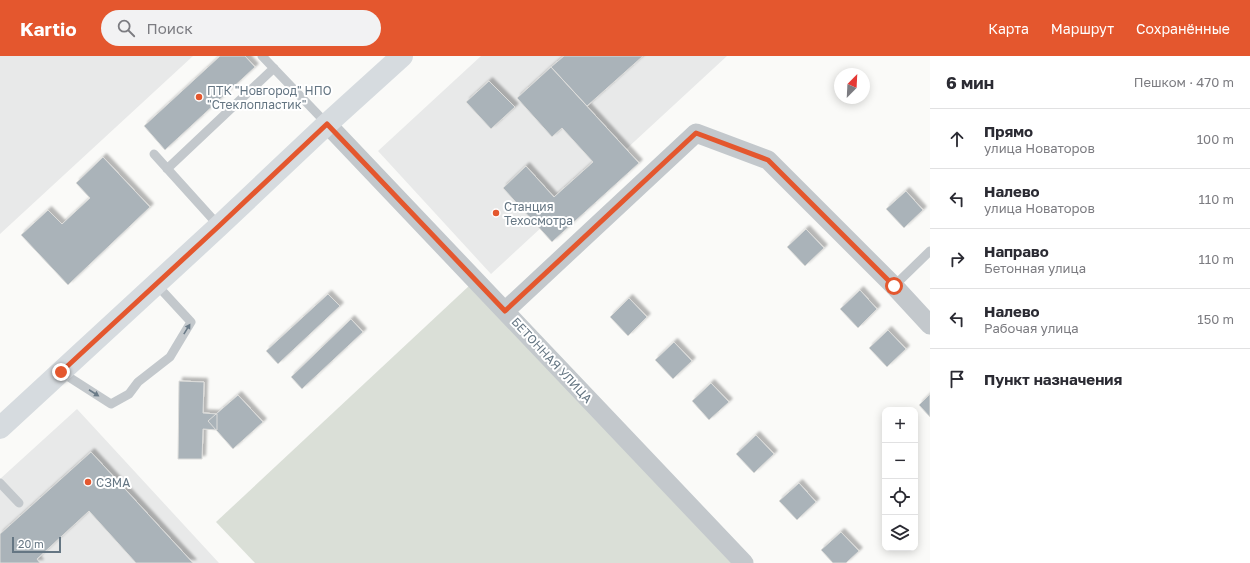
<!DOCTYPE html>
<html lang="ru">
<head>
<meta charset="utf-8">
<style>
  body { margin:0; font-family:"Golos Text",sans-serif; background:#f2f2f3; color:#2b2b33 }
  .controls { position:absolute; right:12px; bottom:12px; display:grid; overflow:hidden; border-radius:8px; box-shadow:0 2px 10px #0003 }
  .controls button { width:36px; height:36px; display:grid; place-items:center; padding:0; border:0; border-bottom:1px solid #e1e1e2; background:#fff; color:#2b2b33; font:20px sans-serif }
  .compass { position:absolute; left:834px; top:12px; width:36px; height:36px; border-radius:50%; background:#fff; box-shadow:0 2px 10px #0003; rotate:24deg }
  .scale { position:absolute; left:12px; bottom:10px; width:49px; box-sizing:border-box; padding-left:4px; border:2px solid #657683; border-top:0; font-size:11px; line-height:14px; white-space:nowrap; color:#657683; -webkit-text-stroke:3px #fff; paint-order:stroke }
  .stop { position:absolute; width:12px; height:12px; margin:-9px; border:3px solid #e4572e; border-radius:50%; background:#fff }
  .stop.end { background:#e4572e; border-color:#fff; box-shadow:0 1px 4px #0008 }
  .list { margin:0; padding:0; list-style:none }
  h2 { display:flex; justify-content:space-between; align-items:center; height:52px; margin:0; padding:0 16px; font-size:17px }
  h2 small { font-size:13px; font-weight:400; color:#7c7c81 }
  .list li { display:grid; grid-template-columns:26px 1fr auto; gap:12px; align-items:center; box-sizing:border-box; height:60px; padding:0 16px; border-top:1px solid #e1e1e2 }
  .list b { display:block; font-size:15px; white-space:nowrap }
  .list p { margin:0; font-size:13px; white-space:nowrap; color:#7c7c81 }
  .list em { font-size:13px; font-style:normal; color:#7c7c81 }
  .icon { flex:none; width:22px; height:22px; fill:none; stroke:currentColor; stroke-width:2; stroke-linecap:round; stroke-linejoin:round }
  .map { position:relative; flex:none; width:930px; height:507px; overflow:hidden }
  header { display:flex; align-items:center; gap:24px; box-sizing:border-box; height:56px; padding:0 20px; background:#e4572e; color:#fff }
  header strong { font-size:19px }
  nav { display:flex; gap:22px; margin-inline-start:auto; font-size:14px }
  .search { width:280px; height:36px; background:#f2f2f3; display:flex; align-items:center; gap:10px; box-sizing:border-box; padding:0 14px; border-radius:22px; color:#7c7c81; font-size:15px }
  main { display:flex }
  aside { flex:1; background:#fff }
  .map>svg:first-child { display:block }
  .built { fill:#e8e9e9 }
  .green { fill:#dadfd7 }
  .building { fill:#aab3b9; stroke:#dcdcda; filter:url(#shadow) }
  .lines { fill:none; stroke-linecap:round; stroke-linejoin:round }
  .lane { stroke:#c3c8cc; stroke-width:9 }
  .street { stroke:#c3c8cc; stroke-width:19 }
  .secondary { stroke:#d6dbdf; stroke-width:22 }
  .oneway { fill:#6a7a87 }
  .route { stroke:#e4572e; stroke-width:5 }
  .poi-dot { fill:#e4572e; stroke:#fff; stroke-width:1.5 }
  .labels { text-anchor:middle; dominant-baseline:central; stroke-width:4; stroke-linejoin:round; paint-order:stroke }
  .poi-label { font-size:12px; fill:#657683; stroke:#fff; text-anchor:start }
  .street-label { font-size:12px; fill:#657683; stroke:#fff }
</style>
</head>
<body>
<header>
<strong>Kartio</strong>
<div class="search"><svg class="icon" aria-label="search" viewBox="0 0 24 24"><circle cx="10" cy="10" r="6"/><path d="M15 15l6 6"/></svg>Поиск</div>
<nav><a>Карта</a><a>Маршрут</a><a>Сохранённые</a></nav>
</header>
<main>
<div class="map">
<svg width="930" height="507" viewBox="0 0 930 507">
  <defs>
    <filter id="shadow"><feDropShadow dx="3.5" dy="-3.5" stdDeviation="1" flood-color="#0004"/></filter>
  </defs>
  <rect width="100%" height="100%" fill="#fafaf8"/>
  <path class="built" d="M0,0h193l-193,178z
    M481,0h246l-236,218 -113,-123z
    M77,353l142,154h-219v-84z"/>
  <path class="green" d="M470,229l263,278h-478l-39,-41z"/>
  <path class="building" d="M220,0h25l10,11 -90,83 -21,-24z
    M564,0h79l-56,50 -36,-39z
    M551,11l88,96 -87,79 -49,-54 23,-22 28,31 39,-35 -31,-34 -10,9 -35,-39z
    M489,25l26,26 -24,22 -25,-27z
    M103,101l47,50 -82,78 -47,-50 27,-25 14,14 28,-26 -14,-15z
    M906,135l17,19 -19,18 -18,-19z
    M806,173l18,19 -19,18 -18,-19z
    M860,234l17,19 -19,19 -18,-19z
    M328,238l12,12 -62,58 -12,-13z
    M629,242l18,19 -19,19 -18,-19z
    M351,263l12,13 -61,57 -11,-12z
    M888,274l18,19 -19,18 -18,-19z
    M674,286l18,19 -19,18 -18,-19z
    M179,325l25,1 -1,31 14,1v16l-14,-1 -1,30h-24z
    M711,327l18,19 -20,18 -17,-19z
    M930,338v23l-11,-12z
    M238,339l25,27 -30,27 -25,-28z
    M756,379l18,19 -20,19 -18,-19z
    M91,396l102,111h-57l-47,-52 -52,48 3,4h-40v-29z
    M799,427l17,19 -19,18 -18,-19z
    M841,476l18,19 -13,12h-13l-12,-13z"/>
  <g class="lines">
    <path class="lane" d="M262,0l65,68
      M154,98l65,72
      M167,113l107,-101
      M894,230l36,-35
      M61,316l50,32 18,-10 9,-12 32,-25 21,-35 -35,-38
      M0,427l19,20"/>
    <path class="street" d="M327,68l417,439
      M505,255l191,-178 72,27 126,126 36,39"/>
    <path class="secondary" d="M0,372l219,-202 108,-102 75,-68"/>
  </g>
  <defs><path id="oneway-solid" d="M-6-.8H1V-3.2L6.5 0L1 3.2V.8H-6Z"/></defs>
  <g class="oneway">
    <use href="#oneway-solid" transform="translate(187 273) rotate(-58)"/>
    <use href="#oneway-solid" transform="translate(94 337) rotate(33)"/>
  </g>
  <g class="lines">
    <path class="route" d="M61,316l158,-146 108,-102 178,187 191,-178 72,27 126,126"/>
  </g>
  <g class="poi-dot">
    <circle cx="199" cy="41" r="4"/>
    <circle cx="496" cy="157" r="4"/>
    <circle cx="88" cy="426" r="4"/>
  </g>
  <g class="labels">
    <g class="poi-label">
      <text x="207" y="34">ПТК "Новгород" НПО<tspan x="207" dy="14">"Стеклопластик"</tspan></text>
      <text x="504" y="150">Станция<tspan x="504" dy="14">Техосмотра</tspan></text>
      <text x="96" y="426">СЗМА</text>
    </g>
    <g class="street-label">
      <text transform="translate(552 304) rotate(47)">БЕТОННАЯ УЛИЦА</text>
    </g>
  </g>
</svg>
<div class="controls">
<button>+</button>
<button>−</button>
<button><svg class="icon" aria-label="locate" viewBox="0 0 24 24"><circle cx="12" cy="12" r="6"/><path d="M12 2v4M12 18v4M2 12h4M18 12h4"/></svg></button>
<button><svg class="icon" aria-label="layers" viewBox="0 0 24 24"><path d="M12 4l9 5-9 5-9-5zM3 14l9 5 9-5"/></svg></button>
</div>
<svg class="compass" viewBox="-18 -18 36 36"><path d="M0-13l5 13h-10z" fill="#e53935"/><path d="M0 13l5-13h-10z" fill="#7c7c81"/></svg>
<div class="scale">20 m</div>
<div class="stop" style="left:894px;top:230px"></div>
<div class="stop end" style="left:61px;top:316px"></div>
</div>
<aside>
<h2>6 мин<small>Пешком · 470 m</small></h2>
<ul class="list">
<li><svg class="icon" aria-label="ahead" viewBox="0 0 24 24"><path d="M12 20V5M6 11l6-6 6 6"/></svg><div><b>Прямо</b><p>улица Новаторов</p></div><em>100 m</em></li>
<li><svg class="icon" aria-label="left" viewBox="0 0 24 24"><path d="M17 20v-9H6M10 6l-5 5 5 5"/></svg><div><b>Налево</b><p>улица Новаторов</p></div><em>110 m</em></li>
<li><svg class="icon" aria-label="right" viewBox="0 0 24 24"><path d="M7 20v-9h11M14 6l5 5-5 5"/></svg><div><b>Направо</b><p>Бетонная улица</p></div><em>110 m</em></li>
<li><svg class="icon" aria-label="left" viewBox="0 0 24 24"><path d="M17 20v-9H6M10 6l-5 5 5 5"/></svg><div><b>Налево</b><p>Рабочая улица</p></div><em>150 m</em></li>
<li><svg class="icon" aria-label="arrive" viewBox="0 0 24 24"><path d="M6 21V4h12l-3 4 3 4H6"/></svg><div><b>Пункт назначения</b></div></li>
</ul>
</aside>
</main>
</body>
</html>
